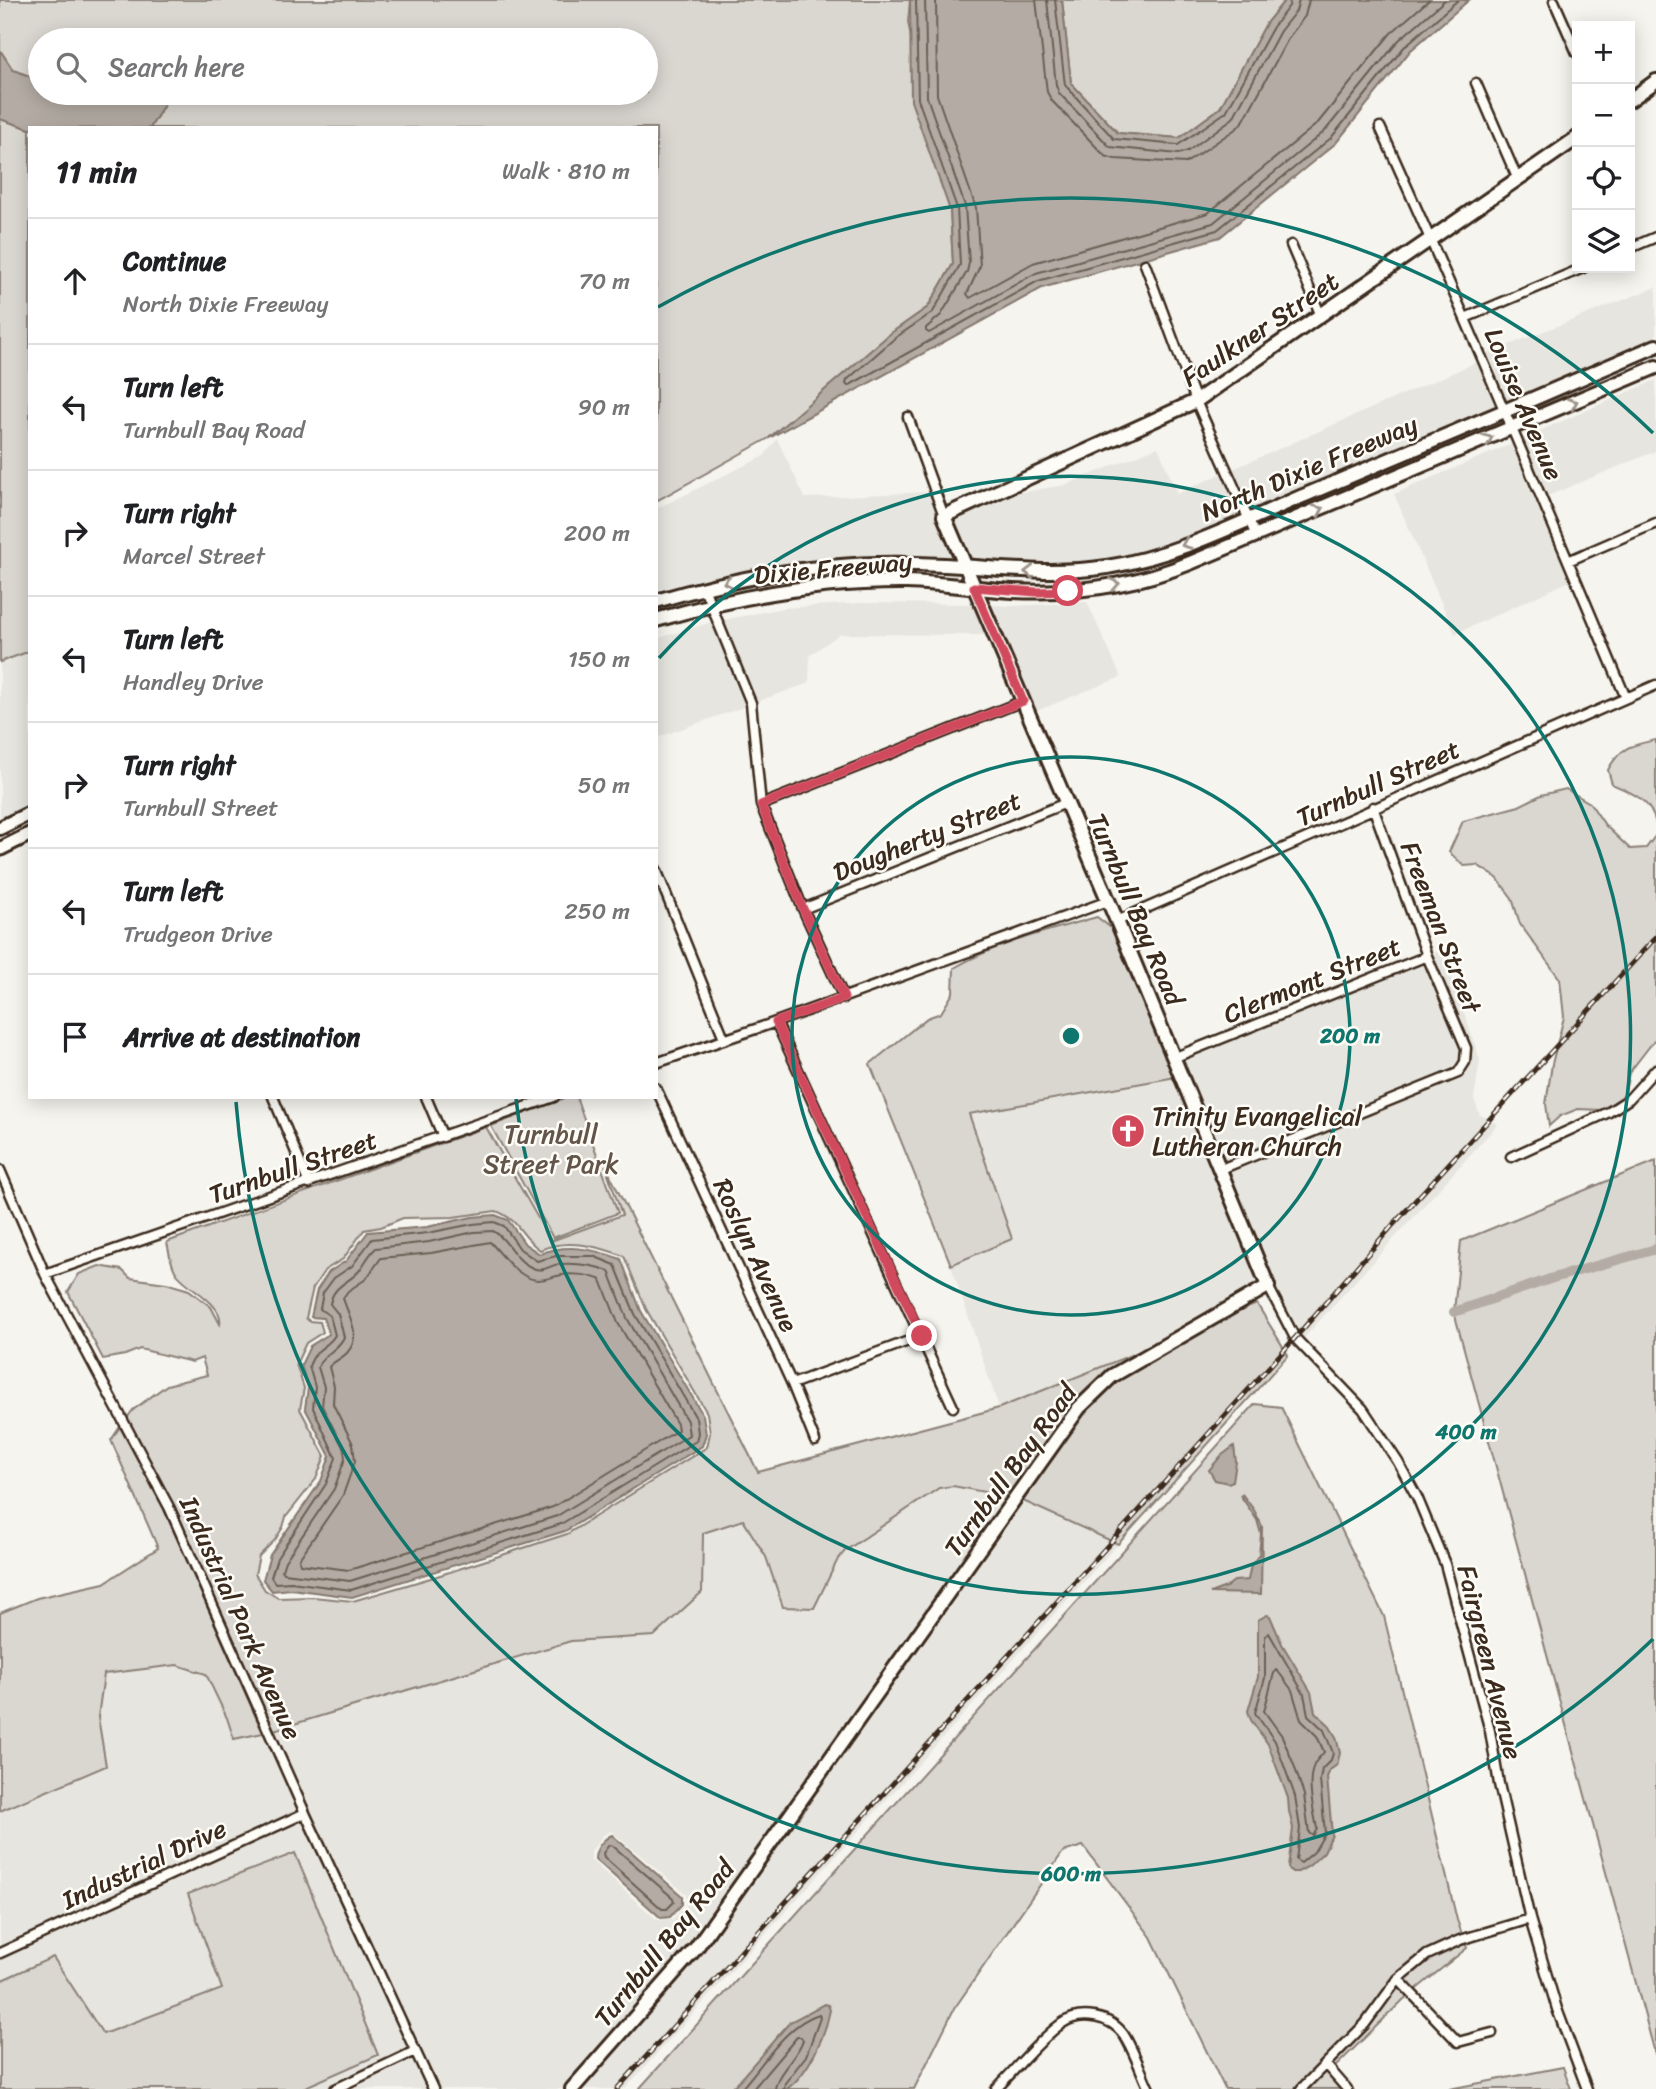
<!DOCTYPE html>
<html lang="en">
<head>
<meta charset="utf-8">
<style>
  body { margin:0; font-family:Sriracha,sans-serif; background:#f6f6f6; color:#202124 }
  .controls { position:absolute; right:21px; top:21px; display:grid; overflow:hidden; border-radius:0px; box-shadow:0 4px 18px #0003 }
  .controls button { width:63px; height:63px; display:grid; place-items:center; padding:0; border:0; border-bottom:2px solid #e0e0e0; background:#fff; color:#202124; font:35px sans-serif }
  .stop { position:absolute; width:21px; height:21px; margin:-16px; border:5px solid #d1495b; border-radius:50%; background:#fff }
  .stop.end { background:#d1495b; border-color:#fff; box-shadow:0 2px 7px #0008 }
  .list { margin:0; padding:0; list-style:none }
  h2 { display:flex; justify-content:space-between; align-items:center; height:91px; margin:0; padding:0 28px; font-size:30px }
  h2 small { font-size:23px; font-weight:400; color:#757577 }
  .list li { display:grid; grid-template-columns:46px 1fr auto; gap:21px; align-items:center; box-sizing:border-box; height:126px; padding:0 28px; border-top:2px solid #e0e0e0 }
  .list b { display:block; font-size:26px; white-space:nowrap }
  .list p { margin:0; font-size:23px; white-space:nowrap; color:#757577 }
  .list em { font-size:23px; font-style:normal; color:#757577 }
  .icon { flex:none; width:38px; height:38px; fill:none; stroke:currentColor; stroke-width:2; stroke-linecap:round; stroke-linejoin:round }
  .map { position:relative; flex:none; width:1656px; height:2089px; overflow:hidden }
  .search { position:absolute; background:#fff; box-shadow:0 4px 18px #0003; left:28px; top:28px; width:630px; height:77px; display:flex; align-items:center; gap:18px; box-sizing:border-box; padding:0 24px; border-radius:38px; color:#757577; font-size:26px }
  .panel { position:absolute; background:#fff; box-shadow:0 4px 18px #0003; left:28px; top:126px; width:630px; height:973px; border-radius:0px }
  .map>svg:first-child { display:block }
  .built { fill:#e7e5df; fill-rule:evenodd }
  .green { fill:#dad6d0; stroke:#8a8077; stroke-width:2; fill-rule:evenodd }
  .water { fill:#b4aca4; stroke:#84786e; stroke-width:2 }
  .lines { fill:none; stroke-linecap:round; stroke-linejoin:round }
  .shore { stroke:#6b5e54; stroke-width:2 }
  .canal { stroke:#b4aca4; stroke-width:10 }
  .street-casing { stroke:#3b2a1e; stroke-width:13 }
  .secondary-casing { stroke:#3b2a1e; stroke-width:18 }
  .primary-casing { stroke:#3b2a1e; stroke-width:18 }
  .street { stroke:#fdfcf7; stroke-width:8 }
  .secondary { stroke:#fdfcf7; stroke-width:12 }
  .primary { stroke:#fdfcf7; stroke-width:12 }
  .rail-casing { stroke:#3b2a1e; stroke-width:5 }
  .rail { stroke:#fdfcf7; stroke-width:2.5; stroke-dasharray:8; stroke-linecap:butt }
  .oneway { stroke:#9c938a }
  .route { stroke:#d1495b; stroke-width:9 }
  .ring { fill:none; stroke:#0f766e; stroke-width:3.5 }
  .labels { text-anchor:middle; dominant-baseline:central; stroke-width:5; stroke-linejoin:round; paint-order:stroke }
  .street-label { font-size:26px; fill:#3b2a1e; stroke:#fdfcf7 }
  .poi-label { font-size:26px; fill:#3b2a1e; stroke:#fdfcf7; text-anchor:start }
  .park-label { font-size:26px; fill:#63554a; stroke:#fdfcf7 }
  .centre { fill:#0f766e; stroke:#fdfcf7; stroke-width:3.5 }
  .ring-label { font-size:21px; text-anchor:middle; font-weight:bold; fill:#0f766e; stroke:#fdfcf7; stroke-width:5; stroke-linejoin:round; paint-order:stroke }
</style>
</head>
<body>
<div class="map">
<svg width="1656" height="2089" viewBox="0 0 1656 2089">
  <rect width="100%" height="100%" fill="#f5f4ee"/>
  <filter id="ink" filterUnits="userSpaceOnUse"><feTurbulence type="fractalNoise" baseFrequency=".0143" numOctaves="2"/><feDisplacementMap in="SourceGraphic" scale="14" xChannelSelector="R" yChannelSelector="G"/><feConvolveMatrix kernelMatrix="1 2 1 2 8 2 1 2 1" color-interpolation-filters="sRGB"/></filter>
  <g filter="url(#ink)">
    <path class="built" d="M1656,287v54l-150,65 -20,-52z
      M1477,362l19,48 -244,102 -19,-43z
      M1656,380v71l-111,46 -24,-58z
      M777,439l28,59 122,-6 4,4 26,65 -41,-2h-101l-93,16 -66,15v-81l108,-53z
      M1511,444l59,137 -115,53 -61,-140z
      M1158,447l19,47 46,-21 19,43 -69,28 -68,18 -36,5 -100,-5 -18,-44 48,-22 66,-11z
      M1087,602l34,75 -87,35 -46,-107 25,1z
      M862,603l114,1 40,94 -2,1 -27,-64 -147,-1 -30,21 -1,28 -53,19 -33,-82 60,-12z
      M712,622l34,84 -90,32v-99z
      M30,646v162l-30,15v-164z
      M1443,949v12l15,33 22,66 -6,39 6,16 18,9 -195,215 -31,-55 -44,-112 235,-96 9,-16 -1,-14 -39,-92z
      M1424,962l37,86 -1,13 -6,9 -230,93 -44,-102z
      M1176,1077l85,207 -105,61 -157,63 -48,-143 61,-27 -43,-124z
      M953,1486l57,11 -319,448 -126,144h-126l-165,-359 297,-89 83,-5 48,-44 1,-59 40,-13 23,37 17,50 31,1 23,-47 8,-10 94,-63zM611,1831l75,63 1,10 -14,15 -16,1 -66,-60v-8l12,-17z
      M1021,1500l97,44 -493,545h-47l122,-138z
      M177,1665l29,9 21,44 7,21 29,-6 36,77 -299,137v-136l106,-45 -8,-49 5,-43z
      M303,1819l106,230 -85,40h-23l77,-34 -156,-66 -119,45 -50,-77 -53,24v-23z
      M413,2058l14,31h-80z"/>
    <path class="green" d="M0,0h910l-2,22 27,141 15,47 3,54 -25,43 -37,26 -122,105 -113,63v-373h-506l21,-35h475v-53h-606v40l-27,-10 -13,-20z
      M1062,0h223l-18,22 -47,86 -41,30 -61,-5 -47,-50z
      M0,119l30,10v522l-30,11z
      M1656,740v84c-5,-24 -23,-31 -44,-40l-4,-14c12,-23 23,-25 48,-30z
      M1566,789l24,14 15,22 25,24 16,-1 10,-13v203l-27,35 -5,23 -23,14 -23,-1 -18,7 -11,10 -3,-22 6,-40 12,-47 -4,-38 -40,-55 -8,-26 -15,-20 -20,-13 -13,1 -15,-14 14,-31 56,-15 22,-11z
      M1097,917l18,14 61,146 -207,37 43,125 -61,26 -81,-201 57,-46 14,-5 12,-20 1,-25c44,-26 94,-37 143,-51z
      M567,1097h9l42,116 -65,25 -62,-112z
      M486,1127l65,114 71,-26 -17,-50 153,307 241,-64 157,-63 -48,28 -98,124 -57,-11 -14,2 -94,63 -8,10 -23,47 -31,-1 -17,-50 -23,-37 -40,13 -1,59 -48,44 -83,5 -297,89 -100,-224 -47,-88 6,-8 34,-25 40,-10 -5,-17 -10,4 -52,-13 -15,6 -22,4 -35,-67 11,-18 20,-8 23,4 8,8 36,5 23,7 22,17 9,17c4,-20 -31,-35 -43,-50 -6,-8 -8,-22 -10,-32zM496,1211c24,9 24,25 44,39 27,-12 57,-4 84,6l22,53 61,104 3,20 -3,14 -140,87 -133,43 -81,24 -40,-4 -35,1 -13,-8 -10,-16 4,-18 16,-16 8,-13 3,-10 30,-38 9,-23 -25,-47 4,-21 -8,-24 10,-21 17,-11 -3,-10 -11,-1 -3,-3 7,-30 12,-18 18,-11 21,-29 17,-3 22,-9 50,-1z
      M1656,1161v896l-202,-745 7,-71z
      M1257,1304l31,51 -170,189 -97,-44 63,-89 32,-31 104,-61z
      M1255,1404l26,3 103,209 73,304 10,28 -64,52 -69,68 19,21h-128l-74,-152 -68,-91 -20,6 -109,157 -40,80h-275z
      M120,1427l44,82 99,224 -29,6 -7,-21 -21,-44 -29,-9 -73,9 -6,43 8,49 -106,45v-198l37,-15 67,-15 54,-35 -47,-108z
      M295,1853l83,202 -77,34h-301v-108l53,-24 50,77 119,-45 -34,-95z
      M1563,2067l8,22h-122z"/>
    <path class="water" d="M910,0h152l9,83 47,50 61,5 41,-30 47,-86 18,-22h184l-59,51 -74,92 -116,94 -178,51 -273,150 122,-105 37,-26 25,-43 -3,-54 -39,-109z
      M0,50l13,20 27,10v13h131l-21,35 -120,1 -30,-10z
      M495,1215l13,5 17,24 15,10c27,-11 54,-5 81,5l20,52 62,104 3,19 -4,12 -137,85 -213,66 -61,-8 -19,2 -9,-11 7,-25 51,-74 9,-25 -25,-48 3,-20 -7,-23 9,-19 19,-12 -6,-16 -12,-1 6,-27 12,-18 17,-11 22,-29 59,-5 45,-10z
      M1234,1446l2,16 -3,19 -5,2 -13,-3 -6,-10 12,-14z
      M1242,1494l12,16 8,16 -1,68 -51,-1 16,-6 8,-6 14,-1 3,-15 8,-10 2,-21 -4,-14 -17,-25z
      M1267,1615l3,1 12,28 29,48 4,20 13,12 8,13 4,16 -3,12 -7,5 -3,7 5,58 -8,17 -15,14 -11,6h-6l-4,-4 5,-40 -4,-17 -1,-13 -20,-54 -17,-24 -3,-9 10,-34v-57z
      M612,1835l70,61v8l-12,13 -9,1 -66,-59c0,-10 8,-20 17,-24z
      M824,2004l4,1 2,5c-5,26 -21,63 -43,79h-59l8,-5 54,-62z"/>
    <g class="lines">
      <path class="shore" d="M916,0l2,99 39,109 3,57 -27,47 -38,26 -48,42 -1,4 2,2 190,-105 179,-51 114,-92 74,-92 53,-46
        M925,0l2,97 38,109 4,57 -2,9 -26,43 -15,13v3l3,2 107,-60 177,-50 112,-92 74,-91 46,-40
        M936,0l1,95 39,113 4,58 -13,28 3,4 63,-35 175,-50 109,-89 74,-91 38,-33
        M1036,0l11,92 5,9 53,55 10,3 71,4 51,-35 7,-8 45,-83 16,-21 4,-16
        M1047,0l9,85 3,8 51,54 68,7 10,-3 45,-33 47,-87 16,-20 3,-11
        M1055,0l10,85 49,54 64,6 48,-33 47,-85 16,-21 1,-6
        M494,1222l10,4 16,23 17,12 19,-5h37l22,9 20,49 61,104 2,15 -2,8 -135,83 -210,66 -60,-8 -16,1 -4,-6 6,-19 49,-74 10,-26 -23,-50 2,-21 -6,-21c8,-21 18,-17 26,-31l-5,-19 -10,-7 3,-16 11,-15 18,-12 20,-27 56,-6 45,-9z
        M493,1231c14,6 20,29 40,37 10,5 17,-3 26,-4 17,-1 34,1 50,7l18,47 60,103 2,14 -132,81 -207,65 -66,-8 -2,-3 3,-9 49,-72 11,-30 -1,-10 -22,-43 2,-19 -6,-20c5,-14 20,-16 26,-30l-6,-23 -8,-10c3,-19 19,-21 29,-33 6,-8 10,-17 17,-23l53,-6 45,-10z
        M490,1242c12,12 19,25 35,34 12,7 20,3 32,0 13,-4 32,-1 44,4l17,43 59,101 1,6 -125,77 -204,63 -49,-6 -1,-5 44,-64 12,-34 -2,-17 -20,-40 1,-18 -5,-19c5,-6 12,-8 18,-14 16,-18 1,-37 -4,-55l5,-7 18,-12 15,-21 50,-5z
        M1269,1633l35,61 4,21 16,15 9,23 -2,7 -9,9 -2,11 5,53 -11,19 -13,11 -5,-3 4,-32 -5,-32 -20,-55 -20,-28 10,-35v-42z
        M1277,1670l15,20 9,30 16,16 7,16c-3,4 -8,8 -10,13 -8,19 0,45 3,64l-4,7 -4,-3 -5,-38 -10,-30 -12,-29 -18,-25 10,-38z
        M609,1845l4,1 60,52 1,4 -7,7h-5l-58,-52 -1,-4z
        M741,2089c22,-24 45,-65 78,-75l1,4 -14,38 -21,27 -1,6
        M753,2089l44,-52h4l2,3c-6,18 -26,32 -28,49"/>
      <path class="canal" d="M1454,1312l99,-34 103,-29"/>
      <g class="street-casing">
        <path id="street" d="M1554,1l23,52
          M1476,83l42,97
          M1380,127c86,189 165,380 246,571
          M1291,245l30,71
          M1630,248l26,-11
          M1145,264l51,137 60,135
          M1465,318l118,-50
          M908,417l36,99
          M1568,561l88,-38
          M704,588l47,115 10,102 42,104 41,89
          M761,805l262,-104
          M656,869l68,169
          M803,909l263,-106
          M1117,921l539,-236
          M776,1022l177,385
          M1173,1058l254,-102
          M656,1063l120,-41 332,-121
          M656,1088l136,296 23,57
          M273,1097l36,87
          M426,1097l17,40
          M1511,1157l98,-45 20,-13 27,-30
          M1221,1169l237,-96 7,-11 1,-14 -39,-92 -54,-149
          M0,1170l45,104 124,233 136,306 128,276
          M45,1274l509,-177
          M1268,1286l27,52 68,71 35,53 19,35 28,67 45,167 9,53 31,135 27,90 30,80
          M792,1384l130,-48
          M0,1953l305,-140
          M1398,1979l60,63 34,-9
          M1326,2065l21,24
          M335,2089l80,-38
          M996,2089c19,-19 44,-50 65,-65 19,-14 50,-8 63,11 10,16 17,37 25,54
          M1301,2089l64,-65 33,-45 29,-24 33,-15 70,-21"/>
      </g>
      <g class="secondary-casing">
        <path id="secondary" d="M1630,100l26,-19
          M572,2089l124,-141 383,-540 33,-32 156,-90 -151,-365 -173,-405 252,-115 381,-263"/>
      </g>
      <g class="primary-casing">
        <path id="primary" d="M656,601c85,-25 172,-40 261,-37 66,1 123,13 190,3 71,-11 138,-47 203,-74 116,-49 231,-97 346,-147
          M656,620c82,-24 166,-39 251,-38 36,1 71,7 106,9 60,3 121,-5 177,-28l466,-196
          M0,828l30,-15
          M0,849l30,-15"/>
      </g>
      <use href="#street" class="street"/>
      <use href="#secondary" class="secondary"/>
      <use href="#primary" class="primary"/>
      <g class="rail-casing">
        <path id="rail" d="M617,2089l678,-751 97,-112 264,-289"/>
      </g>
      <use href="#rail" class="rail"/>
    </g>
    <defs><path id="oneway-chevron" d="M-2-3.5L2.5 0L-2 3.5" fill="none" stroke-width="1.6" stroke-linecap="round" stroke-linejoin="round" transform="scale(1.75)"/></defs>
    <g class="oneway">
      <use href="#oneway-chevron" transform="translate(1573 403) rotate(-23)"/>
      <use href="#oneway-chevron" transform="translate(1488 439) rotate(-23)"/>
      <use href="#oneway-chevron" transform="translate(1319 510) rotate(-23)"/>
      <use href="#oneway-chevron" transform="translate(1186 544) rotate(158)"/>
      <use href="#oneway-chevron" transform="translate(1029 572) rotate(-179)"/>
      <use href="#oneway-chevron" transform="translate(728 582) rotate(167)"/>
      <use href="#oneway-chevron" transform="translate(1115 584) rotate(-11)"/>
    </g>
  </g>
  <g class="lines" filter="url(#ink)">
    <path class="route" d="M922,1336l-146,-314 68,-24 -41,-89 -42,-104 262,-104 -49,-114 62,5 32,-1"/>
  </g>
  <g class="ring">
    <circle cx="1071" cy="1036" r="279"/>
    <path d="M659 658A559 559 0 1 1 516 1099"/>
    <path d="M1653 1639A838 838 0 0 1 236 1102M658 307A838 838 0 0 1 1653 433"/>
  </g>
  <defs>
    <g id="church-disc" transform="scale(1.75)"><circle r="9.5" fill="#d1495b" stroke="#fdfcf7"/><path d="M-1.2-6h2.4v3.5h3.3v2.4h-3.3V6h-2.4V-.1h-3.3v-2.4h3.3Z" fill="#fff"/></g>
  </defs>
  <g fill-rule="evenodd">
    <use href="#church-disc" x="1128" y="1131"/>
  </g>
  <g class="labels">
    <g class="street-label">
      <text transform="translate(1260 329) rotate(-34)">Faulkner Street</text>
      <text transform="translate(1524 404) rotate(67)">Louise Avenue</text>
      <text transform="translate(1309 468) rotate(-23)">North Dixie Freeway</text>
      <text transform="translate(833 568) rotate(-5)">Dixie Freeway</text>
      <text transform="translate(1378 783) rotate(-24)">Turnbull Street</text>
      <text transform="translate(927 836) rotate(-22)">Dougherty Street</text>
      <text transform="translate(1136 909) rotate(67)">Turnbull Bay Road</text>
      <text transform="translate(1441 927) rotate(69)">Freeman Street</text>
      <text transform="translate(1312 980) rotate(-22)">Clermont Street</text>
      <text transform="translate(293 1167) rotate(-19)">Turnbull Street</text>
      <text transform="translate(756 1255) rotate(65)">Roslyn Avenue</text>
      <text transform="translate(1010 1470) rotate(-54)">Turnbull Bay Road</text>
      <text transform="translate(241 1618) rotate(66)">Industrial Park Avenue</text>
      <text transform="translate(1490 1662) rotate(76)">Fairgreen Avenue</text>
      <text transform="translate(144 1864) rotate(-25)">Industrial Drive</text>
      <text transform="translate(664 1943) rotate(-51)">Turnbull Bay Road</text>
    </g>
    <g class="poi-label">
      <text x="1152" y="1116">Trinity Evangelical<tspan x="1152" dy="30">Lutheran Church</tspan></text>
    </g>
    <g class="park-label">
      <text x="551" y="1134">Turnbull<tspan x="551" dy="30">Street Park</tspan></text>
    </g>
  </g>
  <circle cx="1071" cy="1036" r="10" class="centre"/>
  <g class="ring-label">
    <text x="1350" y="1043">200 m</text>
    <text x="1466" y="1439">400 m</text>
    <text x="1071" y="1881">600 m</text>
  </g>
</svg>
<div class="controls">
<button>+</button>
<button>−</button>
<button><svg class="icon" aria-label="locate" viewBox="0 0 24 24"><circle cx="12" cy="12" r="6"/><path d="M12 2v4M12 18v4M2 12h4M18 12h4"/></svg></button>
<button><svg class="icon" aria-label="layers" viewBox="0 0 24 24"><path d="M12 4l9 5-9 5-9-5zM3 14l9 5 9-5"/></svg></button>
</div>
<div class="stop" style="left:1068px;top:591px"></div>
<div class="stop end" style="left:922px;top:1336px"></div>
<div class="search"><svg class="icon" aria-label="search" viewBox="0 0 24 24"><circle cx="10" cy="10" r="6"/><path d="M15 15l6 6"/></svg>Search here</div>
<section class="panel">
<h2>11 min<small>Walk · 810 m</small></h2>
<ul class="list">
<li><svg class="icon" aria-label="ahead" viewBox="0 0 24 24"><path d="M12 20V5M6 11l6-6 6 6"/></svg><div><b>Continue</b><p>North Dixie Freeway</p></div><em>70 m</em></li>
<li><svg class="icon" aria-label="left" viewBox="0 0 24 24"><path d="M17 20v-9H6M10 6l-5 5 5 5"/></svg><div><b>Turn left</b><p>Turnbull Bay Road</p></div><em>90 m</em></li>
<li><svg class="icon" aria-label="right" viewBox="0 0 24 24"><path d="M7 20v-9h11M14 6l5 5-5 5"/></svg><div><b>Turn right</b><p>Marcel Street</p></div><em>200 m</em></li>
<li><svg class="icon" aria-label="left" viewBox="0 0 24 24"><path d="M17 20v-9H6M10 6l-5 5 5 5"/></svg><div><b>Turn left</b><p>Handley Drive</p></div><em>150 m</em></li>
<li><svg class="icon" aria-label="right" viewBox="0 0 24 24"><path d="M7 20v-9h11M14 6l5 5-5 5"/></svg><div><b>Turn right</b><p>Turnbull Street</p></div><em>50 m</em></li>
<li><svg class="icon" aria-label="left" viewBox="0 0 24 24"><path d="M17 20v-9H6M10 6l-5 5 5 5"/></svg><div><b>Turn left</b><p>Trudgeon Drive</p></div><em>250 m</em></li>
<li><svg class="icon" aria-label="arrive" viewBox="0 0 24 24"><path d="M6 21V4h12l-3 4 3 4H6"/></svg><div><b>Arrive at destination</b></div></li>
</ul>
</section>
</div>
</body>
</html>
